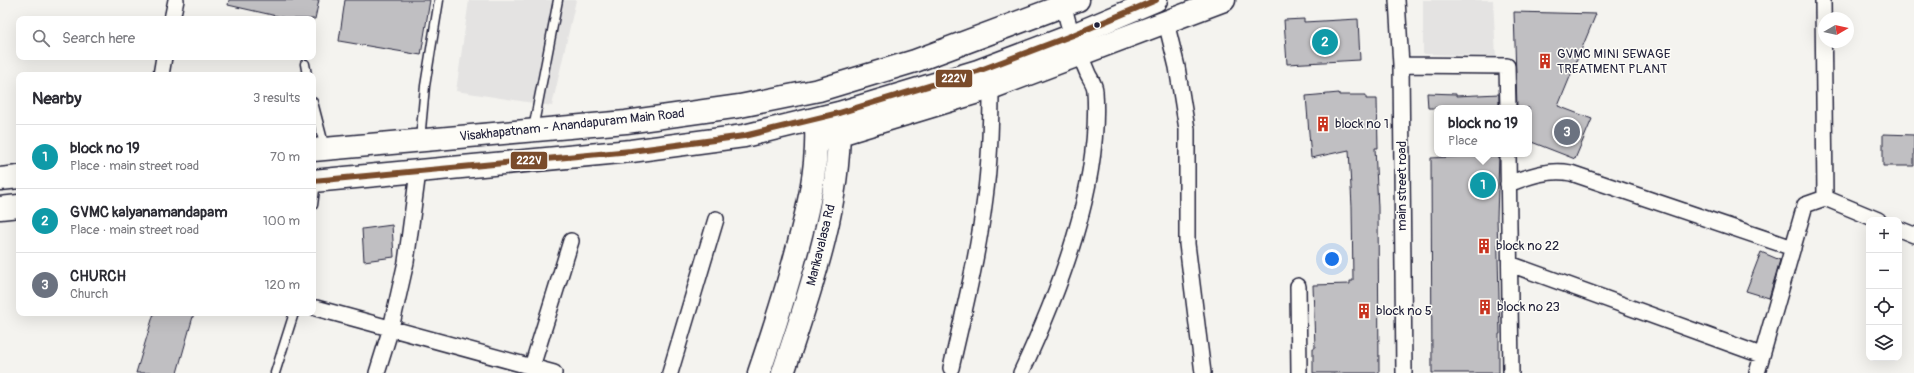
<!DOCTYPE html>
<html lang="en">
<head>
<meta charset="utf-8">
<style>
  body { margin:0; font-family:Pangolin,sans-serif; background:#f2f2f3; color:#2b2b33 }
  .controls { position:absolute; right:12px; bottom:12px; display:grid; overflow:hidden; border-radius:8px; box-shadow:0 4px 16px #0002 }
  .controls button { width:36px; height:36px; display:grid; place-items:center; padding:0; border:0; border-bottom:1px solid #e1e1e2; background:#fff; color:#2b2b33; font:20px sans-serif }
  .compass { position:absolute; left:1818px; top:12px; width:36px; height:36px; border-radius:50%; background:#fff; box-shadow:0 4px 16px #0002; rotate:81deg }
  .you { position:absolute; left:1332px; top:259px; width:14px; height:14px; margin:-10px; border:3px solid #fff; border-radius:50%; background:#1a73e8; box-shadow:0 0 0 6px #1a73e833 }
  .badge { display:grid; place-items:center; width:26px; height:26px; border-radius:50%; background:#0b8043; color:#fff; font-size:13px; font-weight:700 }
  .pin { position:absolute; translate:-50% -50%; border:2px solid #fff; box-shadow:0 1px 4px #0006 }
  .popup { position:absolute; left:1434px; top:105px; width:98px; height:52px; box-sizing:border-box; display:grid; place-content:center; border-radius:8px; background:#fff; filter:drop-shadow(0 1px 3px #0005); font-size:13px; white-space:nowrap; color:#7c7c81 }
  .popup b { font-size:15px; color:#2b2b33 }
  .popup::after { content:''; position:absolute; left:50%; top:100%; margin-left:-8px; border:8px solid transparent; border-top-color:#fff }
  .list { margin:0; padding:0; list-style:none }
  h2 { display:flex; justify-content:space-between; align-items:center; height:52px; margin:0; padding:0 16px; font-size:17px }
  h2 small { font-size:13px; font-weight:400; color:#7c7c81 }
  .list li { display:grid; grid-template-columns:26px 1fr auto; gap:12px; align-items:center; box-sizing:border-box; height:64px; padding:0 16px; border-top:1px solid #e1e1e2 }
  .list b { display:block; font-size:15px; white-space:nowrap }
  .list p { margin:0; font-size:13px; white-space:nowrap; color:#7c7c81 }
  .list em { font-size:13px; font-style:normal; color:#7c7c81 }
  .icon { flex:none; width:22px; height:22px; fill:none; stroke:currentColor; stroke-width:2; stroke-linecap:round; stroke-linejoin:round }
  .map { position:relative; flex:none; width:1914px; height:373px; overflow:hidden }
  .search { position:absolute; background:#fff; box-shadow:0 4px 16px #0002; left:16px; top:16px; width:300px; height:44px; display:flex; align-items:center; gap:10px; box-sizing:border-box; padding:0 14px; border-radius:8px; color:#7c7c81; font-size:15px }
  .panel { position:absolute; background:#fff; box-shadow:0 4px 16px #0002; left:16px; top:72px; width:300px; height:244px; border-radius:8px }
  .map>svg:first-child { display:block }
  .built { fill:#e4e3e2 }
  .building { fill:#c0bfc2; stroke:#22223b }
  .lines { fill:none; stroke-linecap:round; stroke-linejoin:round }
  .lane-casing { stroke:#22223b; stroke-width:11 }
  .street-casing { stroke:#22223b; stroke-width:18 }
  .secondary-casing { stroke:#22223b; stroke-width:25 }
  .primary-casing { stroke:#22223b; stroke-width:25 }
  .lane { stroke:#fdfcf7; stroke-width:8 }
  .street { stroke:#fdfcf7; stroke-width:15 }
  .secondary { stroke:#fdfcf7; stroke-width:22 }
  .primary { stroke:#fdfcf7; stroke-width:22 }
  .bus-1-casing { stroke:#fdfcf7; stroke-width:9 }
  .bus-1 { stroke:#7a4b2a; stroke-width:6 }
  .bus-dot { fill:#22223b; stroke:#fdfcf7; stroke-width:1.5 }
  .labels { text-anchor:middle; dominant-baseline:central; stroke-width:3; stroke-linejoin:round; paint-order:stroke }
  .poi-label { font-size:13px; fill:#22223b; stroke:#fdfcf7; text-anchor:start }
  .street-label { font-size:13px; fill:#22223b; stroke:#fdfcf7 }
  .line-badge { stroke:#fdfcf7; stroke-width:1.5 }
  .badge-label { font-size:11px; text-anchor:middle; font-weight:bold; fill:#fff }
</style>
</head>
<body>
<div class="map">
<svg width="1914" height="373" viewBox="0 0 1914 373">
  <rect width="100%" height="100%" fill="#f4f3ef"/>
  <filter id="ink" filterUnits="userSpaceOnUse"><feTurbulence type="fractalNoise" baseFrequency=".025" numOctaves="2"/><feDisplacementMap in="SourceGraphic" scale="8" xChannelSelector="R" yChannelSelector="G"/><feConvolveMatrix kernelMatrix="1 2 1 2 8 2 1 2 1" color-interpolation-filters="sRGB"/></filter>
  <g filter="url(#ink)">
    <path class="built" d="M469,0h107l-24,106 -96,-15z
      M1423,0h70l3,56 -73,-2z"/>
    <path class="building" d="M229,0h90l-4,19h-25l-62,-14z
      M345,0h85l-9,55 -82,-14z
      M1514,12l82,2 -38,92 34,13 -17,40 -46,-18v-33h-12z
      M1304,19v3l54,-3 2,41 -73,4 -3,-44z
      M1339,93v2h27v4h11l1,49h-3l3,59 1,166h-66v-25h2l-2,-63 37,-1v-3h3l-1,-74 -3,-57 -38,8 -5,-62z
      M1427,93l29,1v2l43,-2v14h-71z
      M1883,134l31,1v31h-31z
      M1468,155h31l-2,63 3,116h-1v39h-67l-1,-215 37,-2z
      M392,225l2,32 -30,4 -2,-32z
      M1761,252l19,8 -11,38 -23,-7z
      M154,313h40l-17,60h-41z"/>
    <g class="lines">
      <g class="lane-casing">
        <path id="lane" d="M305,64l2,11
          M313,102l12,46
          M533,129l25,-129
          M420,140l5,-54 14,-86
          M313,205l3,-24
          M275,373l19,-60"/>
      </g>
      <g class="street-casing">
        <path id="street" d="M1397,0l4,65 3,308
          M172,19l4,-19
          M1166,22l11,45 10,62v115l16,129
          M1401,65l106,1 1,42
          M161,75l3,-18
          M1508,154l3,219
          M1508,184c22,-8 40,-15 63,-11l222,75
          M1825,198l53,22
          M1899,229l15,6
          M1510,264l251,91
          M1298,286l1,87
          M316,308l238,65
          M951,368c13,-57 27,-113 34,-170 5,-37 6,-73 6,-110
          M377,373l14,-45 15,-66 12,-90
          M530,373l41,-132
          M670,373l46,-154
          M1021,373c39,-83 80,-188 74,-282 0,-6 -4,-11 -7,-17 -7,-17 -25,-56 -24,-74
          M1757,373l48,-168 20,-7 -2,-198"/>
      </g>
      <g class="secondary-casing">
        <path id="secondary" d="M817,141l174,-53 233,-88
          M759,373c14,-41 27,-81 38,-123 11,-41 21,-82 19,-124
          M783,373c27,-82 57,-164 56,-251"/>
      </g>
      <g class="primary-casing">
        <path id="primary" d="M313,150l313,-28 114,-16 79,-16 96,-29 163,-61
          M0,179l19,-2
          M313,181l318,-30 113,-15 95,-23 139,-42 95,-36 83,-35
          M0,208l19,-2"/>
      </g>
      <use href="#lane" class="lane"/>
      <use href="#street" class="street"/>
      <use href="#secondary" class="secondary"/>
      <use href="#primary" class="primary"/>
      <g class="bus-1-casing">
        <path id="bus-1" d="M313,181l318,-30 113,-15 95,-23 139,-42 95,-36 83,-35"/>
      </g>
      <use href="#bus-1" class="bus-1"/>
    </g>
  </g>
  <defs>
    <g id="building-bare" transform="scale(1.2)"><path d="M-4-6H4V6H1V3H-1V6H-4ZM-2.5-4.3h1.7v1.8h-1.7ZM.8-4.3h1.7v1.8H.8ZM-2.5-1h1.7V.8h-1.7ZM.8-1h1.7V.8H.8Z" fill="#c8321e" stroke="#fdfcf7" stroke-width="2.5" paint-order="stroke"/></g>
  </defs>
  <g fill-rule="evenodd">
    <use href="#building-bare" x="1545" y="61"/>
    <use href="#building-bare" x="1323" y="124"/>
    <use href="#building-bare" x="1484" y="246"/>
    <use href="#building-bare" x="1485" y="307"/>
    <use href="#building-bare" x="1364" y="311"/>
  </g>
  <circle class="bus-dot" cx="1097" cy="25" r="3.5"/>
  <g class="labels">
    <g class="poi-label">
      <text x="1557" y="54">GVMC MINI SEWAGE<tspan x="1557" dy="15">TREATMENT PLANT</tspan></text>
      <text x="1335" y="124">block no 1</text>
      <text x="1496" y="246">block no 22</text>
      <text x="1497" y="307">block no 23</text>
      <text x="1376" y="311">block no 5</text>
    </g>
    <g class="street-label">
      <text transform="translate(572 125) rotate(-6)">Visakhapatnam - Anandapuram Main Road</text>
      <text transform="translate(1402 186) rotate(-90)">main street road</text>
      <text transform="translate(821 245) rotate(-76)">Marikavalasa Rd</text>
    </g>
  </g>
  <g class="line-badge">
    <rect x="935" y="69" width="38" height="19" rx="4" fill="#7a4b2a"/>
    <rect x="510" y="151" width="38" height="19" rx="4" fill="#7a4b2a"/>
  </g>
  <g class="badge-label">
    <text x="954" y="82">222V</text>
    <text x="529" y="164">222V</text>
  </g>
</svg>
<div class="controls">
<button>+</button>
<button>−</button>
<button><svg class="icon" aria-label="locate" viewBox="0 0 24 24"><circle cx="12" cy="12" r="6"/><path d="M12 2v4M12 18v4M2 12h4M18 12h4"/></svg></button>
<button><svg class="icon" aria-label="layers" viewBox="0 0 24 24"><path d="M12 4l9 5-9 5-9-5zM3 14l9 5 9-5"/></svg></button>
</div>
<svg class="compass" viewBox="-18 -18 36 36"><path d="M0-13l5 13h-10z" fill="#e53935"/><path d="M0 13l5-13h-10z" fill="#7c7c81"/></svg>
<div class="you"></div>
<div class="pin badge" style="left:1483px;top:185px;background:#0f9aa8">1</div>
<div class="popup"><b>block no 19</b>Place</div>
<div class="pin badge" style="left:1325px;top:42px;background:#0f9aa8">2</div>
<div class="pin badge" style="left:1567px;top:132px;background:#6b7280">3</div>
<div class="search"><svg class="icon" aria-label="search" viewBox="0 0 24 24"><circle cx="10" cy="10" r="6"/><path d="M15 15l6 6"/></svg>Search here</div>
<section class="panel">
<h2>Nearby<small>3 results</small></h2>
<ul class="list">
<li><span class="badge" style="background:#0f9aa8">1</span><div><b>block no 19</b><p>Place · main street road</p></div><em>70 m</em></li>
<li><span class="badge" style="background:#0f9aa8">2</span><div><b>GVMC kalyanamandapam</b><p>Place · main street road</p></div><em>100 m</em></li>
<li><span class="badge" style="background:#6b7280">3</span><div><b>CHURCH</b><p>Church</p></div><em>120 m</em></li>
</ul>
</section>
</div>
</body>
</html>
